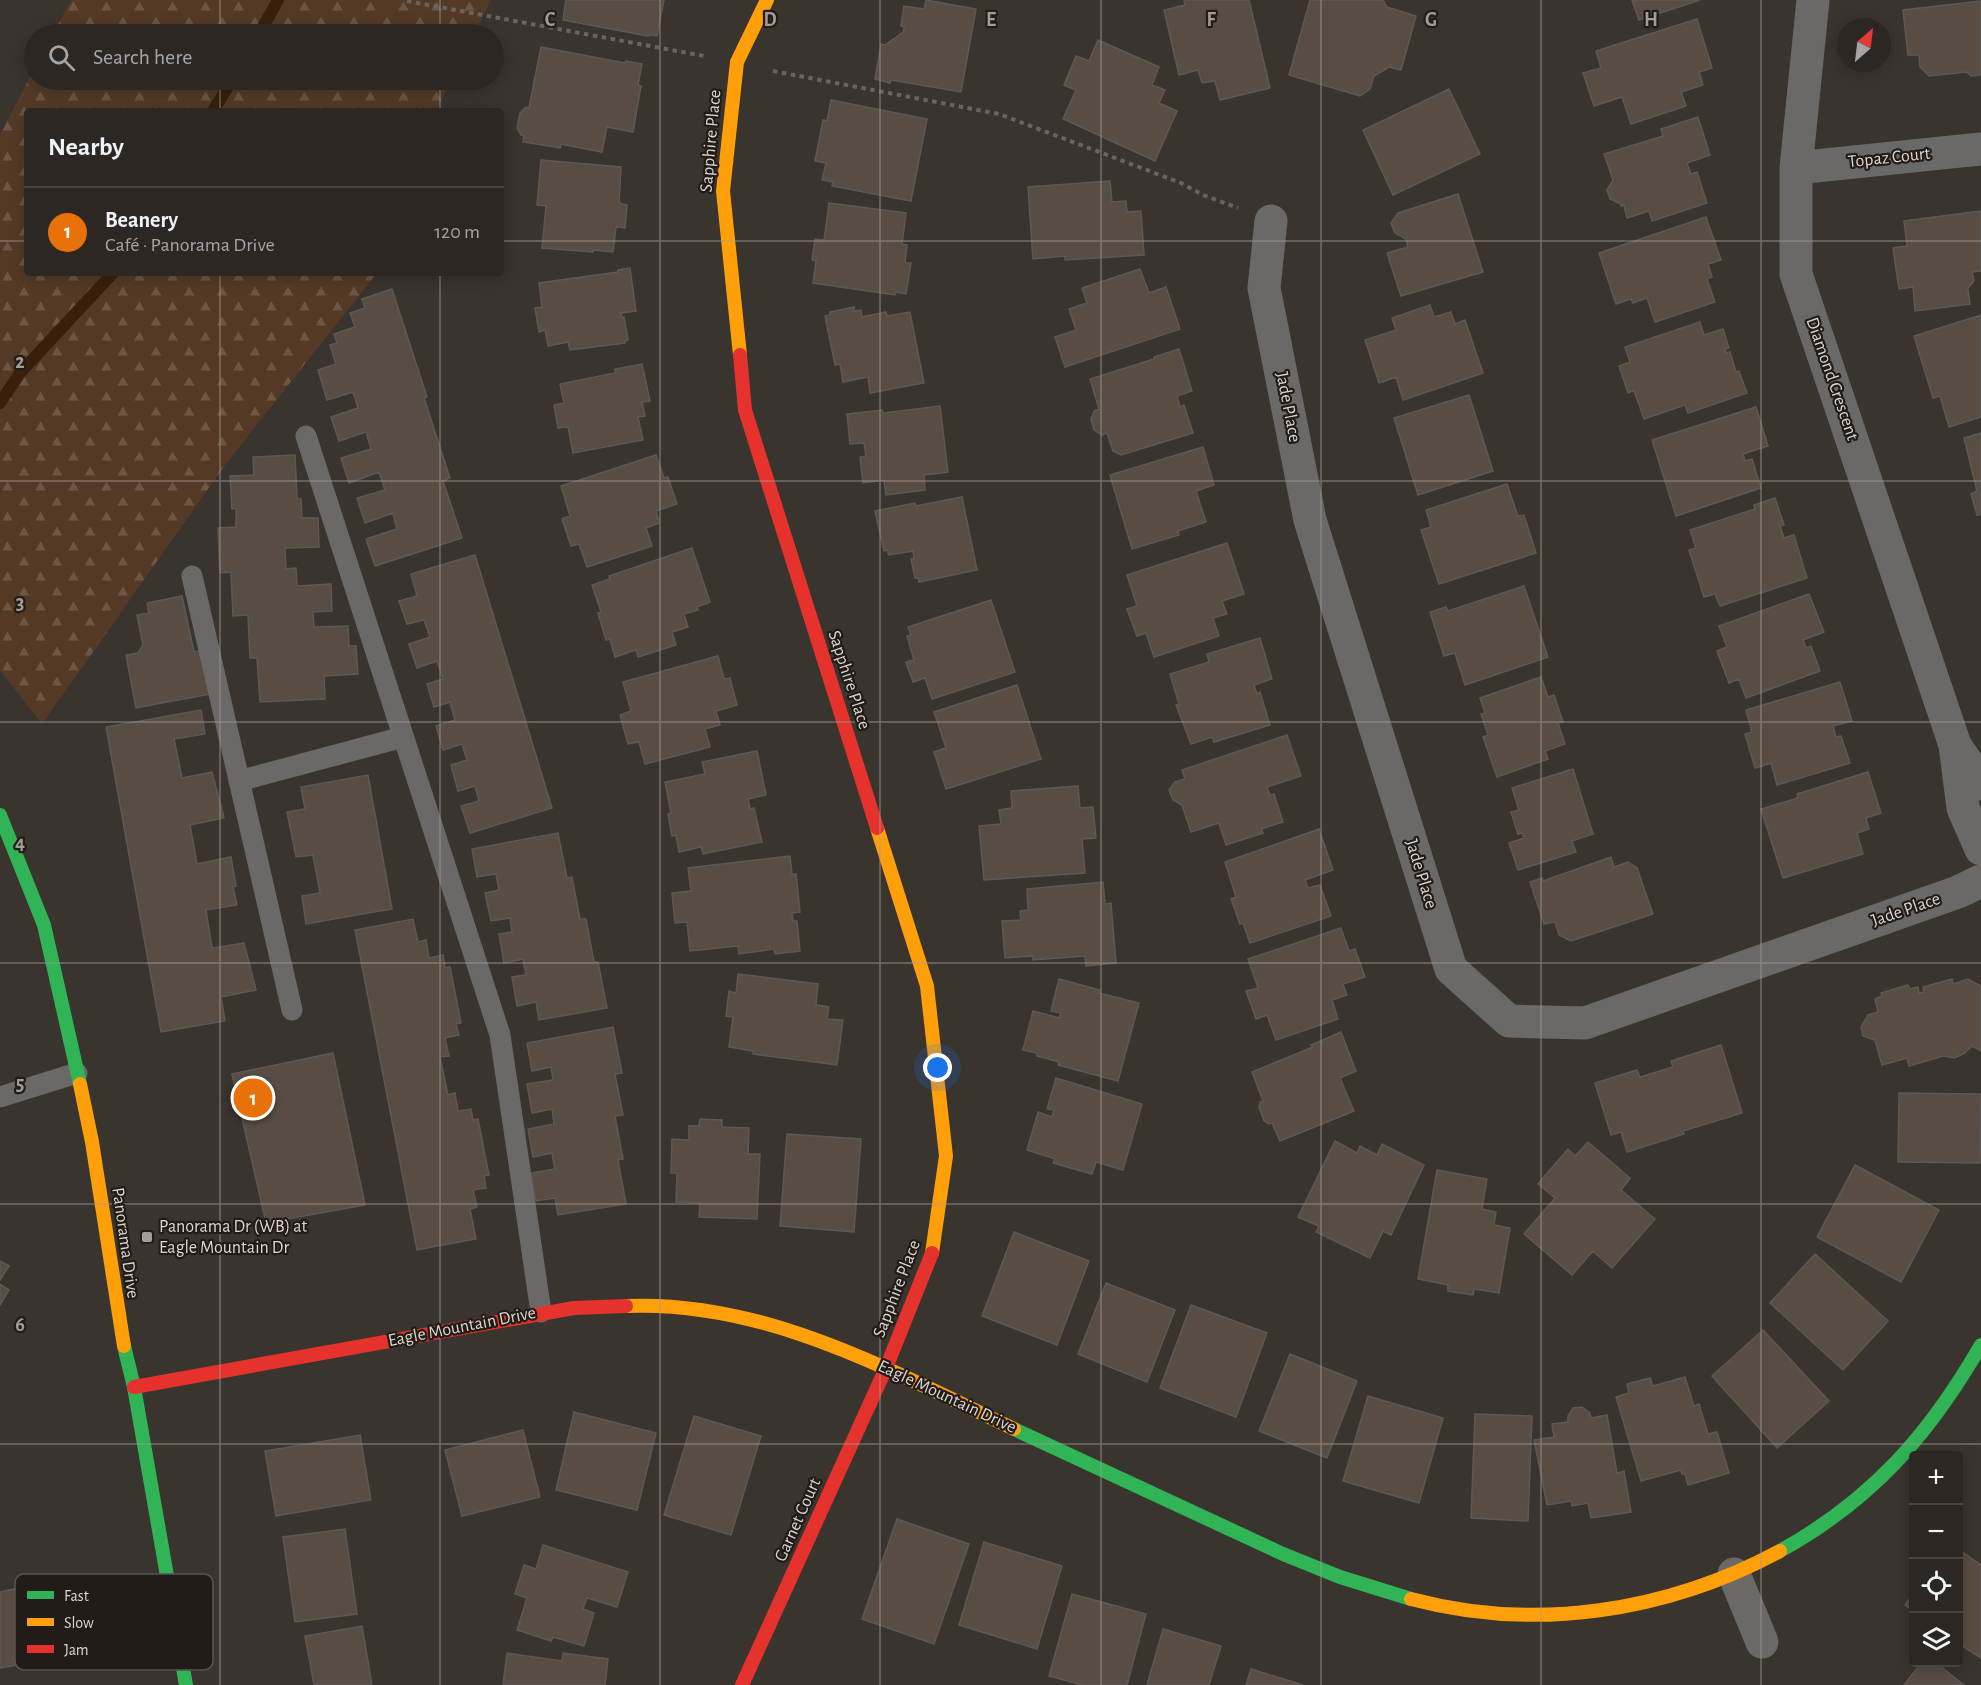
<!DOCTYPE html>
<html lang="en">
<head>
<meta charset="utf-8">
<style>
  body { margin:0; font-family:"Alegreya Sans",sans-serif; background:#342f2b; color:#f1f3f6 }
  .controls { position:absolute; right:18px; bottom:18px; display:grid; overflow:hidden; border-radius:6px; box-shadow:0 3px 15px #0003 }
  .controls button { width:54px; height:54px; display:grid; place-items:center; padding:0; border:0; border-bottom:2px solid #484441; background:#2c2723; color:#f1f3f6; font:30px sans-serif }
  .compass { position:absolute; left:1837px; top:18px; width:54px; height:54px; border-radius:50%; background:#2c2723; box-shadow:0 3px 15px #0003; rotate:28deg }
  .you { position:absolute; left:938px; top:1068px; width:21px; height:21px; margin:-15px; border:4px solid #fff; border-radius:50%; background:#1a73e8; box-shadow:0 0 0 9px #1a73e833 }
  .badge { display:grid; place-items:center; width:39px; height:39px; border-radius:50%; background:#a49d97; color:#fff; font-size:20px; font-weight:700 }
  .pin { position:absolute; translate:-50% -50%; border:3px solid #fff; box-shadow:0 2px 6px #0006 }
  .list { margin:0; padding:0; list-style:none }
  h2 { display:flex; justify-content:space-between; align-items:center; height:78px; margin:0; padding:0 24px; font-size:26px }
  h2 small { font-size:20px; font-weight:400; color:#a6a5a6 }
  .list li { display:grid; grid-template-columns:39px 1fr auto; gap:18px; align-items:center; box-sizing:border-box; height:90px; padding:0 24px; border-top:2px solid #484441 }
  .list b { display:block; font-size:22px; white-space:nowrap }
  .list p { margin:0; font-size:20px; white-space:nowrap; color:#a6a5a6 }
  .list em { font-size:20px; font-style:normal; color:#a6a5a6 }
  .icon { flex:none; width:33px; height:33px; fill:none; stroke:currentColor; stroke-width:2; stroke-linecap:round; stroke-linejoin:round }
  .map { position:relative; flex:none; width:1981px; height:1685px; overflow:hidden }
  .search { position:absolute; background:#2c2723; box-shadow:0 3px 15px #0003; left:24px; top:24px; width:480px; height:66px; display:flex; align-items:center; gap:15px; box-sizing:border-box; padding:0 21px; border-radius:33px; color:#a6a5a6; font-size:22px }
  .panel { position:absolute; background:#2c2723; box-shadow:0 3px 15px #0003; left:24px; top:108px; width:480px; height:168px; border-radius:6px }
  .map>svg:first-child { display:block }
  .forest { fill:url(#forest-firs) }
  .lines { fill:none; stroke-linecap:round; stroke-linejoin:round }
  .stream { stroke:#39200c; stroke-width:12 }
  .building { fill:#594d43; stroke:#5e5854; stroke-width:1.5 }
  .path { stroke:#676462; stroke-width:4; stroke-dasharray:4.5 4.5; stroke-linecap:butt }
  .lane { stroke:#6b6967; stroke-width:21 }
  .street { stroke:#6b6967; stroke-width:33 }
  .fast { stroke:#30b455; stroke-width:14 }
  .slow { stroke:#ff9f0a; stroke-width:14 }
  .jam { stroke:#e5322d; stroke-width:14 }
  .grid { fill:none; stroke:#a49d97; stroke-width:1.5; stroke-opacity:0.55 }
  .poi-dot { fill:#a49d97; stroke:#221c18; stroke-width:2 }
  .labels { text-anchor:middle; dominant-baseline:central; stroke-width:4.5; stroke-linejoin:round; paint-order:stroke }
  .street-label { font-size:18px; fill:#ddd5cf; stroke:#221c18 }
  .poi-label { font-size:18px; fill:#ddd5cf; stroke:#221c18; text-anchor:start }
  .key { fill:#221c18; stroke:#5a544f; stroke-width:1.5 }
  .key-label { font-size:16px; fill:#ddd5cf }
  .grid-label { font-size:20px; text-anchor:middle; font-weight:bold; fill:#a49d97; stroke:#221c18; stroke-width:4.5; stroke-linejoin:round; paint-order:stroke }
</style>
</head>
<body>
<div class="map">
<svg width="1981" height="1685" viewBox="0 0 1981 1685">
  <defs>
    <pattern id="forest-firs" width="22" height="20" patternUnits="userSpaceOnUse" patternTransform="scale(1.5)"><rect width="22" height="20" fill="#543a26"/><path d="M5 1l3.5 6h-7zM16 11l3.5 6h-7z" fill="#6c5644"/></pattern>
  </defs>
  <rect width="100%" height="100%" fill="#3a342f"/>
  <path class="forest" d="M71,0h420l-17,34h-421z
    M34,69v11h418l-16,31h-409v162h350l-152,192 -183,259 -42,-54v-535z"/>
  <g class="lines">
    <path class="stream" d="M259,34l19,-34
      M213,111l19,-31
      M0,403l20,-30 93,-100"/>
  </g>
  <path class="building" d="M566,0h98l-7,36 -9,-1v1l-85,-16z
    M926,0l50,9 -15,83 -70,-12 -1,3 -15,-4 6,-35 4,1 18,-13 1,-5 -3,-1 3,-20 20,3z
    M1184,0h65l21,88 -50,12 -5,-19 -13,2 -4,-13 -19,5 -15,-65 21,-5z
    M1310,0h73l4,7 29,9 -15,54 -12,-3 -15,9 -4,13 -10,7 -71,-21z
    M1632,0h68l-61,20z
    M1981,1v73l-1,1 -9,1 -5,-4 -37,4 -9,-9 -1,-12h-11l-5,-45z
    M1697,19l15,49 -13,4 4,13 -22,7 5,14 -55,18 -9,-27 -28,9 -11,-33 18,-5 -5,-17z
    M1098,40l61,27 -7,18 13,5 -6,13 18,8 -22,50 -92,-42 13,-29 -12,-5 12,-29 13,5z
    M541,47l84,16 1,-2 16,3 -4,21 3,1 -8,46 -26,-5 -5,25 -41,-8 -1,4 -37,-6 1,-6 -3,-1 -4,-7 3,-15 6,-6 3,1z
    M1449,89l31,65 -87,41 -30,-65z
    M831,100l96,19 -16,82 -79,-15 1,-4 -11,-2 4,-17 -11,-2 8,-41 4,1z
    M1698,117l12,38 -23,8 4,11 6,-2 10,31 -55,18 -3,-10 -22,7 -3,-13 -3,1v-2l-11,-5 -3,-9 6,-10 -9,-26 59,-18 -2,-7z
    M541,160l80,7 -2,36 8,2 -2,23 -9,-1 -3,25 -20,-2v2l-51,-4 4,-42 -9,-1z
    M1110,181l2,21 14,-1 1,11 14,-1 3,44 -79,5v-4l-32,3 -5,-72z
    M1458,194l25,78 -82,24 -14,-43 21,-6 -2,-8 -11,-6 -4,-10 7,-10z
    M829,203l77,10 -4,31 5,1 -2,18h6l-5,31 -11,-2v3l-82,-12 3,-22 -4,-1 3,-21 9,1z
    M1981,211v60l-9,1 2,9 -6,7 2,16 -55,7 -2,-24 -14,2 -6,-41 14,-2 -3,-25z
    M1706,217l15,43 -13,4 4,13 -5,2 8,23 -60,20 -8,-24 -14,5 -2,-4 -15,5 -17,-51z
    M630,268l6,43 -15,2 1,4h2l4,23 -3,1v2l-55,7 -2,-8 -20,4 -3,-16 -6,2 -4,-24 7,-1 -3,-24 79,-11v-2z
    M1140,269l9,24 17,-6 14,42 -115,38 -10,-30 21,-7 -7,-21 18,-6 -5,-15z
    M392,289l35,108 -3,1 26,80 -7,3 19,57 -87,28 -9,-27 31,-10 -4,-16 -28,10 -8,-25 28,-8 -6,-18 -30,11 -8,-25 30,-9 -5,-17 -27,9 -8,-24 27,-9 -5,-16 -26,8 -9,-30 18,-6 -6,-19 7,-2 -3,-9 21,-7 -5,-14 15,-5 -3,-9z
    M1430,305l4,12 17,-5 4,12 10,-4 18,53 -80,27 -7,-23 -17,6 -14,-43 31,-10 -4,-12z
    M854,307v4l7,-1 1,7 24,-5 1,4 23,-4 14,71 -54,10 -2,-16 -25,5 -3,-18 -5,1 -10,-49 5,-1v-3z
    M1981,315v102l-32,10 -9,-31 -7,2 -19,-62z
    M1700,322l4,13 19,-6 6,19 -4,1 1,4 4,-1 6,20 3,-1 8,22 -59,20 -3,-8 -41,14 -10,-29 -6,3 -9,-27 11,-4 -5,-15z
    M1179,349l13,42 -15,5 3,11 4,-2 9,28 -72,22 -8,-4 -6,-18 -5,2 -8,-5 -3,-11 3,-8 5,-2 -9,-30 64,-20v-2z
    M642,364l8,37 -8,1 3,14 -7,1 5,23 -70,13 -5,-26 -10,1 -4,-23 10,-2 -4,-19 55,-11v-4z
    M1469,395l24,76 -75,24 -24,-77z
    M940,406l8,66 -24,3 1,15 -39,5 -2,-15 -21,3 -3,-26 6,-1 -2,-13 -14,1 -3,-30 35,-4 1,3z
    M1756,407l12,39 -25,8 2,7 7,-2 9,29 -85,28 -24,-76z
    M1981,433v81l-4,1 -6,-21 6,-3 -13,-53z
    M1203,447l11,38 -18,6 10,31 -28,9 1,4 -47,14 -22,-74z
    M295,455l2,43 4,1 1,19h16l1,29 -34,1 1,21 10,-1 1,18 34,-2 1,27 -19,1 1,15 34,-1 1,20h7l2,28 -34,2 1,23 -65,3 -3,-44h-7l-2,-43 -15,1 -2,-44 -11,1 -2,-45 18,-1v-19l-4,1 -2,-33 24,-1 -1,-18z
    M656,455l8,23 4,-1 9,27 -21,7 3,12 -13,5 6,18 -65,21 -8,-23 -8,2 -9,-27 8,-3 -9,-30z
    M1507,484l11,32 6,-1 12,38 -97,31 -18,-54 10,-3 -5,-17z
    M962,497l15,73 -58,12 -1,-4h-3l-4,-19h3l-1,-8 -24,4 -2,-5 -3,1 -9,-40 40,-8 1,3z
    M1775,498l9,27 -4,1 4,12 10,-3 13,43 -87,28 -5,-12 -11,3 -15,-47 7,-2 -6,-18 65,-21 -1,-4z
    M1227,543l17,51 -22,7 5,13 -14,4 6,18 -65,21 -8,-24 -9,3 -10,-27 10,-3 -10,-31z
    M692,548l18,54 -13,5 1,3 -14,4 4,13 -16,5 4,13 -38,12 -2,-7 -21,7 -5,-18 -4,1 -8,-27 3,-1 -9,-27 18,-6 -1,-3z
    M475,555l77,253 -82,25 -9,-27 18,-5 -4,-15 -17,5 -7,-26 16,-5 -5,-16 -19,6 -7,-24 19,-6 -5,-18 -16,5 -7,-23 16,-5 -6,-18 -20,7 -8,-24 21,-7 -6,-17 -17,4 -8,-23 18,-5 -6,-22z
    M1524,586l24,71 -83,28 -10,-32 -11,3 -14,-44 16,-5 2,4z
    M1809,594l15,38 -21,8 3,8 5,-2 9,25 -74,27 -7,-19 -10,4 -12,-32 10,-4 -8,-21z
    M182,596l12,56 8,-2 9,44 -75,14 -10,-53 12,-2 5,-8 -6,-30 12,-2 -2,-10z
    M991,600l24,72 -83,27 -7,-21 -12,4 -7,-20 8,-2 -7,-24 4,-1 -3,-8z
    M1260,638l12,41 -18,6 3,9 3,-2 10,33 -56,17 -2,-5 -21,7 -15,-39 3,-1 -9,-30 39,-12 -2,-8z
    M718,656l6,23 6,-1 7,27 -21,6 4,14 -15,4 5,18 -65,17 -6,-22 -11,2 -8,-29 11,-4 -8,-29z
    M1541,677l7,20 6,-2 9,27 -5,1 7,21 -20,7 3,8 -51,18 -14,-40 5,-2 -7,-21 4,-1 -5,-15z
    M1840,682l12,39 -19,5 3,11 5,-1 9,27 -73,22 -6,-22 -16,5 -10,-34 7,-2 -6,-22z
    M1017,685l24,74 -95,30 -12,-37 12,-4 -12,-36z
    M201,710l4,24 -31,5 8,39 30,-6 12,46 -34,7 7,39 34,-7 5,29 -3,1 4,18 -31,5 6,38 32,-5 12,47 -35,7 4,24 -64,11 -55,-305z
    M1287,735l14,41 -34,11 3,8 4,-1 9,28 -22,7 2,4 -37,12 -7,-22 -28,9 -9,-27 -9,-5 -4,-10 6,-8 10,-3 -3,-9z
    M757,751l9,44 -18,4 2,10 4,-1 8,34 -59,12 -2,-7 -22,5 -3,-17 -4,1 -4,-22 3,-1 -6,-31 40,-8 -3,-12z
    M1573,769l20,65 -21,7 4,11 -58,18 -9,-27 15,-5 -2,-5 -4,1 -7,-22 8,-2 -7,-22z
    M1868,772l13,41 -15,5 3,11 -12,4 6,21 -80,24 -22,-69 37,-11 -1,-4z
    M368,775l24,134 -86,15 -4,-28 18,-3 -7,-38 -17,2 -9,-45 18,-3 -4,-22z
    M1078,786l2,22 13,-1 3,31 -14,1 3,34 -101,7 -5,-54 22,-2 -2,-14 13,-2 -1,-17z
    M1319,829l14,41 -28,10 3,8 12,-3 11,31 -81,27 -7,-20 -3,1 -9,-25 5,-2 -11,-35z
    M558,833l9,45 5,-1 8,42h6l8,43h4l9,46 -68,12 -3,-18 -19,4 -5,-29 14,-2 -3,-16 -19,4 -5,-29 13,-2 -2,-14 -19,3 -6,-28 14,-3 -3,-16 -19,3 -5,-28z
    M790,856l2,18h4l4,38 -8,1 1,8h4l3,30 -25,3 -1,-5 -35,5 -1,-8 -48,5 -3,-29 -12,1 -3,-30 19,-2 -3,-23z
    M1611,857l3,10 14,-5 9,6 16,46 -82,27 -12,-6 -4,-13 -11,2 -14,-42 12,-4 1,3z
    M1103,882l2,22 6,-1 5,60 -30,3 -1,-10 -52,4v-4l-28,2 -3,-37 19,-1 -1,-9 8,-1 -1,-21z
    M413,919l5,23 8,-2 3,18 14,-3 2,13 5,-1 11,56 -5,1 3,11 -14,3 4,18 -9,1 8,38 7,-2 3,18 13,-2 2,11 5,-1 11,56 -5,1 2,12 -13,2 4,17 -7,2 6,30 -59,11 -62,-320z
    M1341,928l8,23 6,-2 10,28 -22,7 4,11 -15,5 6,19 -62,21 -9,-25 -11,4 -10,-28 12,-3 -10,-29z
    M738,974l80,10 -2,21 13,2 -2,12 16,1 -6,45 -84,-11v-3l-24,-4 4,-30 -7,-1 3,-25 7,2z
    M1059,979l41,11 -1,3 40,10 -21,78 -60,-16 1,-3 -22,-6v-3l-14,-3 10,-39 26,7 2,-5 -10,-2z
    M1952,979l1,5 15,-5 13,7v65l-9,-5 -7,7 -10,5 -12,-2 -34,10 -2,-8 -25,7 -7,-25 -12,-4 -2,-9 7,-12 10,-3 -3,-13 7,-3 -1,-3 27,-8 2,4 8,-2 1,6 5,-1 -1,-5z
    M613,1027l9,46 -7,1 8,41 -8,1 8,43 -5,1 8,44 -68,11 -3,-17 -19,3 -5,-28 24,-4 -3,-16 -19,4 -5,-28 26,-5 -2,-15 -20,4 -5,-29 26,-4 -2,-13 -19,4 -5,-28z
    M1341,1032l15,39 -16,7 14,33 -74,30 -8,-18 -3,1 -5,-3 -5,-14 1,-5 3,-1 -11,-29 61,-25 -2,-2z
    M1721,1045l21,68 -59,18 1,3 -57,18 -6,-20 -10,3 -16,-52 42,-13 3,7 33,-10 -2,-6z
    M333,1053l32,152 -99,18 -34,-149z
    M1056,1078l86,26 -19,66 -27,-8 -4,12 -39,-11 2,-4 -28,-9 11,-38 14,5 2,-7 -7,-1z
    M1899,1093l82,1 -1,69 -82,-1z
    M700,1119l22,1v7l27,1 -1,26h12l-3,65 -58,-2 1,-14 -24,-1 1,-29h-6l1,-34 17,1v-14h10z
    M787,1134l74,5 -7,93 -74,-6z
    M1335,1141l22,12 3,-7 17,9 5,-11 42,21 -33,70 -8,-4 -13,27 -54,-26 3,-6 -21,-9z
    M1588,1142l42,36 -9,12 34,29 -43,49 -19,-17 -21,24 -48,-41 31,-36 -17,-14 30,-35 7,7z
    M1855,1165l84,45 -38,72 -84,-45z
    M1437,1170l50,9 -5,30 14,3 -2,13 16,3 -11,65 -25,-4 -1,6 -25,-4v-6l-30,-6z
    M1014,1232l75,29 -32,84 -75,-29z
    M1815,1254l73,67 -45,49 -73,-67z
    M0,1261l9,5 -9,14z
    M1106,1283l69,27 -28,72 -69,-28z
    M0,1284l9,6 -9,15z
    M1191,1305l76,28 -31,84 -76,-29z
    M1763,1330l66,71 -52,47 -65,-72z
    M1290,1354l67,27 -30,77 -68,-27z
    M1685,1377l9,29 5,-2 9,30 9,-2 12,41 -41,12 -3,-11h-3l-1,-4 -40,11 -25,-84 13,-4 -2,-9 23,-6 3,8z
    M1368,1396l75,22 -24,85 -76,-22z
    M1582,1407l8,6 1,5 16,-3 10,58 7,-2 7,41 -40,6 -3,-15 -16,3 -1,-5 -24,4 -13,-65 20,-3 -2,-13 16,-2v-6l5,-8z
    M574,1412l82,21 -19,77 -81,-20z
    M1475,1414l57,2 -4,105 -57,-3z
    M694,1416l67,20 -30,99 -67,-20z
    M523,1430l17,67 -78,19 -17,-66z
    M360,1435l11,65 -95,16 -11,-65z
    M897,1519l72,25 -35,100 -72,-25z
    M345,1529l12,85 -62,8 -12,-85z
    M984,1542l78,24 -25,83 -78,-24z
    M543,1545l85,27 -11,35 -30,-9 -4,11 11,4 -10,33 -31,-9 -2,4 -34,-11 10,-32 -12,-4 9,-29 12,4z
    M1958,1549l23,16v93l-23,-15z
    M19,1588l8,41 5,-1 5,25 -3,1 1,8 -35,6v-76z
    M1914,1593v18l-9,-6z
    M1072,1594l74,20 -19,71h-45l-33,-9z
    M362,1626l10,59h-58l-9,-49z
    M1163,1629l58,17 -12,39h-62z
    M507,1653l55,8 1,-8 45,6 -3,26h-102z
    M1922,1662h13l29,23h-60z
    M1251,1669l52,16h-57z"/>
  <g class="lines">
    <path class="path" d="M407,1l297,55
      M773,71l226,43 182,69 22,12 35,13"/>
    <path class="lane" d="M306,436l194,599 41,277
      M192,576l100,434
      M239,781l164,-44
      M0,1097l77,-24"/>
    <path class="street" d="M1813,0l-17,168v106l159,471
      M1796,168l185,-19
      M1271,221l-7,67 46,232 141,449 58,52 76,2 373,-131 23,-11
      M1981,784l-26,-39 8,63 18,41
      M1734,1574l28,68"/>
    <path class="fast" d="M0,815l44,110 36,159
      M124,1346l10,41 52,298
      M1014,1429l269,125 57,23 71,22
      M1780,1551c92,-51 149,-116 201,-206"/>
    <path class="slow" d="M740,355l-17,-164 14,-129 30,-62
      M877,828l50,158 19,170 -14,97
      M80,1084l12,58 32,204
      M626,1306c140,-6 265,65 388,123
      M1411,1599c124,33 256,13 369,-48"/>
    <path class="jam" d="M740,355l5,55 132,418
      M134,1387l440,-79 52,-2
      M742,1685l144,-317 46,-115"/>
  </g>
  <path class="grid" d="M220,0v34M440,0v34M660,0v1685M880,0v1685M1101,0v1685M1321,0v1685M1541,0v1685M1761,0v1685M220,80v31M440,80v31M0,241h27M501,241h1480M220,273v1412M440,273v1412M0,481h1981M0,722h1981M0,963h1981M0,1204h1981M0,1444h1981"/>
  <rect class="poi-dot" x="141" y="1231" width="12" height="12" rx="3"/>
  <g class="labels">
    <g class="street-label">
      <text transform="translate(711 141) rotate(-85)">Sapphire Place</text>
      <text transform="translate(1889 158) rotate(-6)">Topaz Court</text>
      <text transform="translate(1832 379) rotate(71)">Diamond Crescent</text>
      <text transform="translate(1288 407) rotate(79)">Jade Place</text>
      <text transform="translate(849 680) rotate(72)">Sapphire Place</text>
      <text transform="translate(1421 874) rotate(73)">Jade Place</text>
      <text transform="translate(1906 910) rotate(-19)">Jade Place</text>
      <text transform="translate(125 1243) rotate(82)">Panorama Drive</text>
      <text transform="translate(897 1289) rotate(-69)">Sapphire Place</text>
      <text transform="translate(462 1327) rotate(-11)">Eagle Mountain Drive</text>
      <text transform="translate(947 1397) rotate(25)">Eagle Mountain Drive</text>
      <text transform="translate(798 1520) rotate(-66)">Garnet Court</text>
    </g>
    <g class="poi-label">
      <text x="159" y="1227">Panorama Dr (WB) at<tspan x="159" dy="21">Eagle Mountain Dr</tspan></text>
    </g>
  </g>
  <rect x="15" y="1574" width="198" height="96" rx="9" class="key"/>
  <rect x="27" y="1591" width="27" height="8" fill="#30b455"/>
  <rect x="27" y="1618" width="27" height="8" fill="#ff9f0a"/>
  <rect x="27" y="1645" width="27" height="8" fill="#e5322d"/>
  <g class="key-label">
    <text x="64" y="1601">Fast</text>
    <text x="64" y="1628">Slow</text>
    <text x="64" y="1655">Jam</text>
  </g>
  <g class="grid-label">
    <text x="550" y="26">C</text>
    <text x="770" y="26">D</text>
    <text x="991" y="26">E</text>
    <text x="1211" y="26">F</text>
    <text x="1431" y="26">G</text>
    <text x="1651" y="26">H</text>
    <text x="20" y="368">2</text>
    <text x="20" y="609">3</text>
    <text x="20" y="849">4</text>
    <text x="20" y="1090">5</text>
    <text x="20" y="1331">6</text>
  </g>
</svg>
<div class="controls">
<button>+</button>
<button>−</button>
<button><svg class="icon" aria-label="locate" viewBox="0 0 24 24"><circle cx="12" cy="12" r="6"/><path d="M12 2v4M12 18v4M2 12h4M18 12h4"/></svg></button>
<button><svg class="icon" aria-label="layers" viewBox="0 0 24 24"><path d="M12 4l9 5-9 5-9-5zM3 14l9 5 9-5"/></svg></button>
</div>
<svg class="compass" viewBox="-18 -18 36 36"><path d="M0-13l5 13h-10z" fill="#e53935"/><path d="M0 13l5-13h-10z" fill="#a6a5a6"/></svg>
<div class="you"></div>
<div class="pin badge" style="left:253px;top:1098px;background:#e8710a">1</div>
<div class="search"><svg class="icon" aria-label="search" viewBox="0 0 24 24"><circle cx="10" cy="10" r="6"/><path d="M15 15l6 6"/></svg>Search here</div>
<section class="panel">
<h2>Nearby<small></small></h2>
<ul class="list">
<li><span class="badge" style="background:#e8710a">1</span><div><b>Beanery</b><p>Café · Panorama Drive</p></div><em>120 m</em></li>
</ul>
</section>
</div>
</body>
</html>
